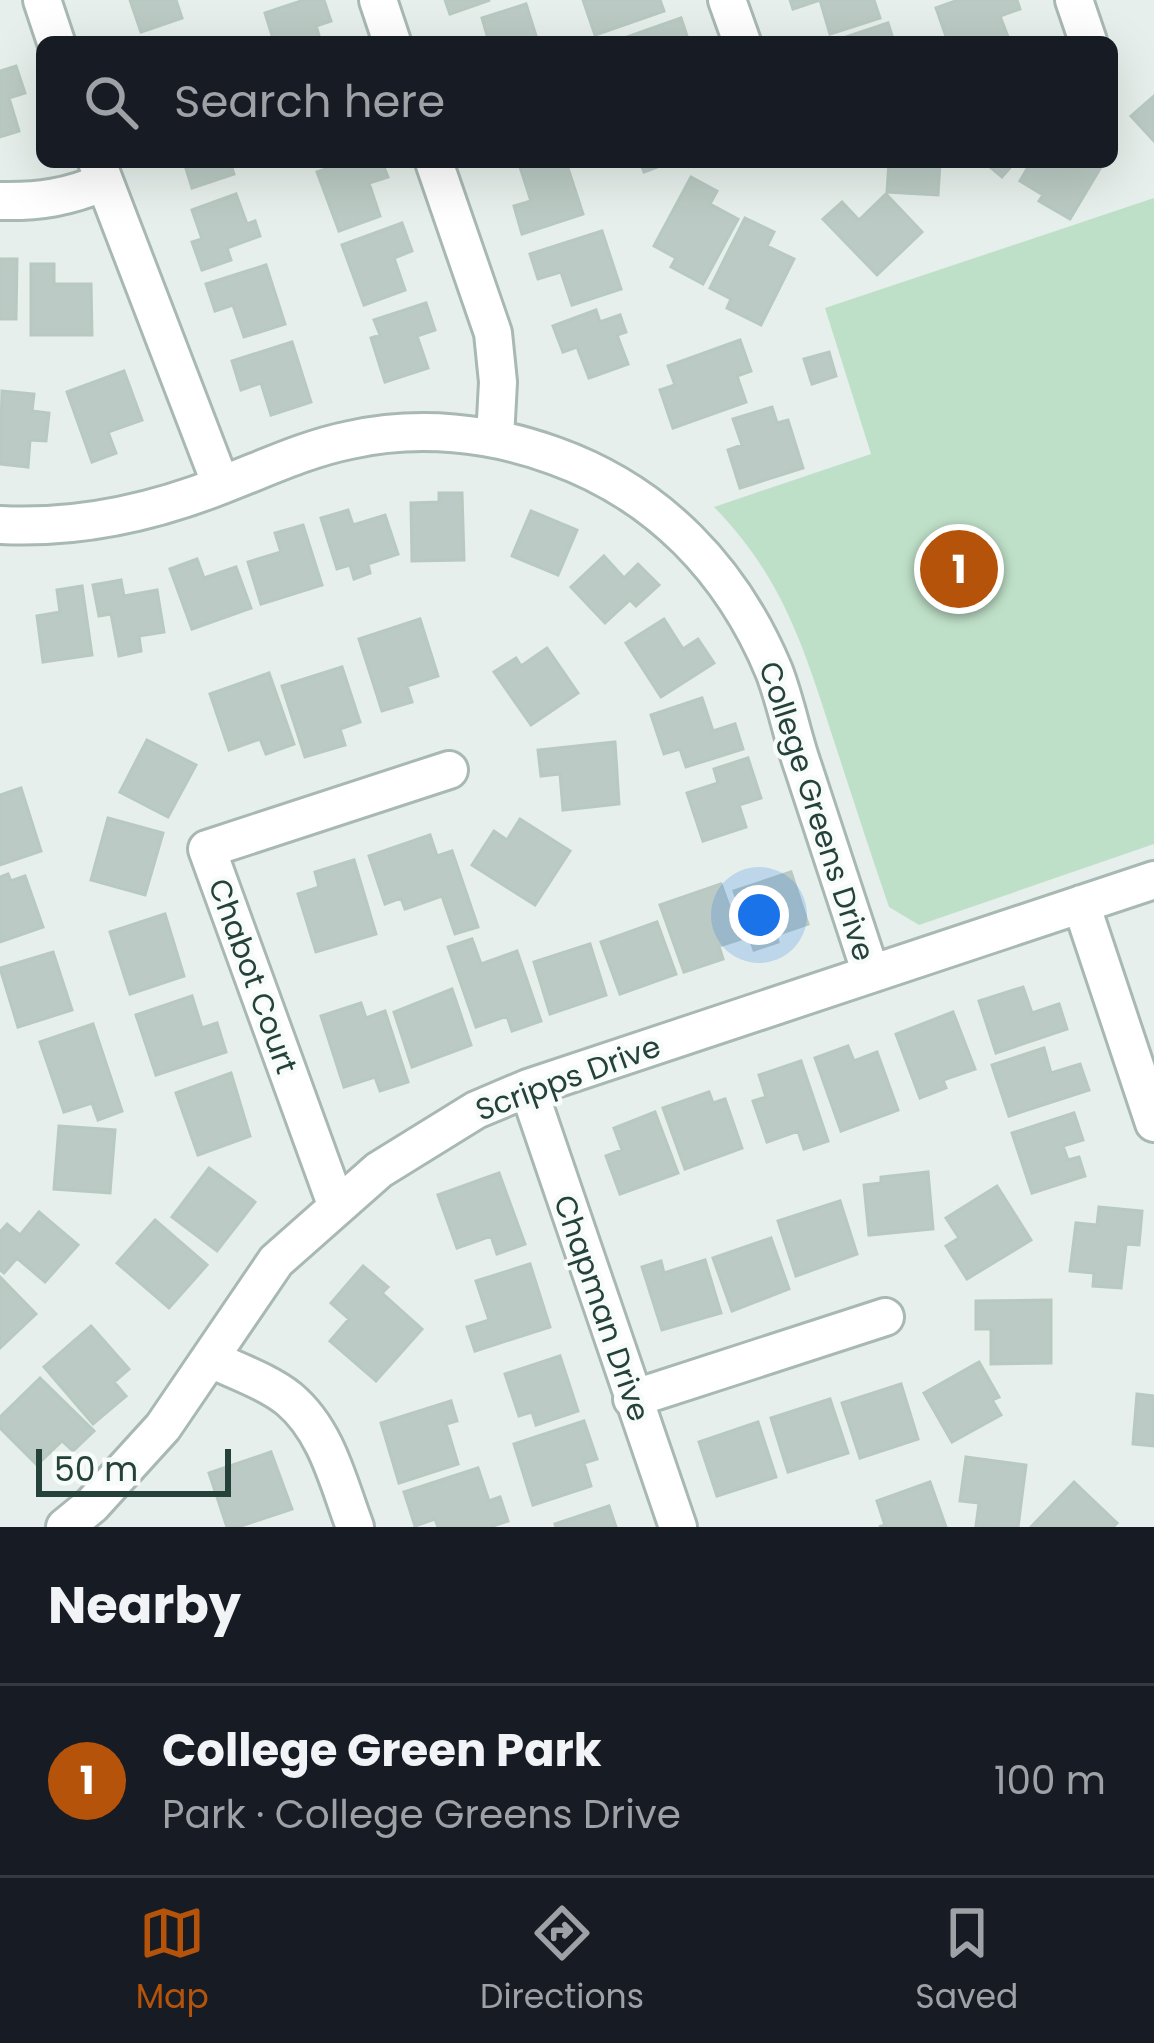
<!DOCTYPE html>
<html lang="en">
<head>
<meta charset="utf-8">
<style>
  body { margin:0; font-family:Poppins,sans-serif; background:#242831; color:#f1f3f6 }
  .scale { position:absolute; left:36px; bottom:30px; width:195px; box-sizing:border-box; padding-left:12px; border:6px solid #24423a; border-top:0; font-size:33px; line-height:42px; white-space:nowrap; color:#24423a; -webkit-text-stroke:9px #f7fbf9; paint-order:stroke }
  .you { position:absolute; left:759px; top:915px; width:42px; height:42px; margin:-30px; border:9px solid #fff; border-radius:50%; background:#1a73e8; box-shadow:0 0 0 18px #1a73e833 }
  .badge { display:grid; place-items:center; width:78px; height:78px; border-radius:50%; background:#b45309; color:#fff; font-size:39px; font-weight:700 }
  .pin { position:absolute; translate:-50% -50%; border:6px solid #fff; box-shadow:0 3px 12px #0006 }
  .list { margin:0; padding:0; list-style:none }
  h2 { display:flex; justify-content:space-between; align-items:center; height:156px; margin:0; padding:0 48px; font-size:51px }
  h2 small { font-size:39px; font-weight:400; color:#9ea1a6 }
  .list li { display:grid; grid-template-columns:78px 1fr auto; gap:36px; align-items:center; box-sizing:border-box; height:192px; padding:0 48px; border-top:3px solid #363941 }
  .list b { display:block; font-size:45px; white-space:nowrap }
  .list p { margin:0; font-size:39px; white-space:nowrap; color:#9ea1a6 }
  .list em { font-size:39px; font-style:normal; color:#9ea1a6 }
  .icon { flex:none; width:66px; height:66px; fill:none; stroke:currentColor; stroke-width:2; stroke-linecap:round; stroke-linejoin:round }
  .map { position:relative; flex:none; width:1154px; height:1527px; overflow:hidden }
  .search { position:absolute; background:#171b24; box-shadow:0 12px 48px #0002; left:36px; right:36px; top:36px; height:132px; display:flex; align-items:center; gap:30px; box-sizing:border-box; padding:0 42px; border-radius:18px; color:#9ea1a6; font-size:45px }
  .sheet { height:348px; background:#171b24 }
  nav { display:flex; justify-content:space-around; align-items:center; box-sizing:border-box; height:168px; border-top:3px solid #363941; background:#171b24; font-size:33px; color:#9ea1a6 }
  nav a { display:grid; justify-items:center; gap:6px }
  nav .on { color:#b45309 }
  .map>svg:first-child { display:block }
  .park { fill:#bfe0c8 }
  .building { fill:#bbcac4; stroke:#b8c9c2; stroke-width:3 }
  .lines { fill:none; stroke-linecap:round; stroke-linejoin:round }
  .minor-casing { stroke:#a8b8b2; stroke-width:42 }
  .minor { stroke:#fff; stroke-width:36 }
  .labels { text-anchor:middle; dominant-baseline:central; stroke-width:9; stroke-linejoin:round; paint-order:stroke }
  .street-label { font-size:30px; fill:#24423a; stroke:#f7fbf9 }
</style>
</head>
<body>
<div class="map">
<svg width="1154" height="1527" viewBox="0 0 1154 1527">
  <rect width="100%" height="100%" fill="#e6efeb"/>
  <path class="park" d="M1154,198v646l-235,81 -30,-18c-19,-55 -37,-111 -55,-166 -29,-90 -51,-164 -120,-234l157,-53 -46,-146z"/>
  <path class="building" d="M130,0h46l6,18 -41,14z
    M304,0h20l7,21 -15,5 5,16h-47l-9,-29z
    M445,0h45l-40,14z
    M583,0h77l4,11 -69,24z
    M790,0h84l6,18 -50,16 -10,-34 -27,9z
    M958,0h59l3,9 -20,7 10,26h-62l-12,-34z
    M526,4l12,38h-49l-7,-24z
    M681,18l8,24h-76z
    M888,23l6,19h-63z
    M16,66l9,27 -16,5 10,33 -19,6v-66z
    M1154,96v45l-23,-25z
    M184,162h46l4,12 -42,14z
    M346,162h36l6,15 -19,6 11,33 -41,15 -22,-59z
    M536,162h30l17,52 -61,20 -8,-28 17,-5 -11,-34z
    M640,162h30l-26,10z
    M889,162h51l-2,33 -51,-3z
    M984,162h31l-13,15z
    M1031,162h73l-34,57 -31,-18 4,-6 -23,-14z
    M691,177l26,14 -7,13 28,15 -35,65 -32,-17 5,-9 -22,-12z
    M236,194l11,30 8,-3 5,15 -33,12 4,12 -29,10 -10,-28 10,-3 -10,-29z
    M886,194l36,38 -45,43 -54,-56 19,-17 17,18z
    M745,218l29,14 -7,14 27,13 -33,66 -34,-17 4,-9 -21,-11z
    M402,223l10,28 -18,7 11,32 -41,15 -22,-60z
    M602,231l19,58 -49,16 -11,-33 -23,7 -8,-25z
    M0,259h17l-1,60h-16z
    M31,264h23v20h37l1,51h-61z
    M266,265l19,59 -41,13 -11,-32 -18,6 -9,-27z
    M426,303l9,27 -18,6 11,32 -43,14 -14,-44 9,-3 -6,-15z
    M596,310l4,12 20,-7 6,17 -9,3 11,29 -39,14 -12,-31 -14,5 -10,-26z
    M740,340l11,31 -14,5 9,26 -73,26 -13,-38 15,-5 -7,-19z
    M292,342l19,60 -40,13 -10,-32 -20,7 -9,-29z
    M829,352l7,24 -24,8 -8,-25z
    M124,371l18,49 -34,12 8,21 -24,9 -25,-70z
    M2,391l32,3 -2,17 17,2 -3,28 -16,-1 -2,27 -28,-3z
    M772,407l5,16 11,-3 15,48 -63,20 -12,-38 14,-5 -9,-26z
    M439,493h23l2,67 -52,1 -1,-58 28,-1z
    M348,510l5,15 32,-10 13,39 -30,10 2,9 -16,6 -4,-14 -13,4 -16,-51z
    M531,511l46,19 -19,45 -46,-19z
    M303,525l19,60 -61,19 -13,-42 33,-10 -6,-19z
    M604,556l20,22 14,-14 21,21 -23,21 -6,-6 -25,23 -34,-36z
    M197,559l7,19 32,-11 15,41 -59,21 -22,-60z
    M121,580l3,16 33,-6 7,42 -25,4 2,15 -22,5 -8,-42 -12,2 -6,-31z
    M82,586l10,69 -49,7 -6,-46 23,-4 -3,-22z
    M420,619l18,57 -31,10 5,16 -30,9 -23,-72z
    M664,619l19,30 15,-10 16,24 -53,34 -35,-54z
    M547,648l31,45 -47,32 -37,-53 22,-14 5,8z
    M342,667l18,55 -20,7 5,16 -40,12 -23,-71z
    M269,673l25,71 -28,10 -6,-15 -31,11 -19,-56z
    M702,698l11,33 22,-7 8,25 -57,18 -6,-18 -16,5 -13,-39z
    M147,740l49,25 -28,52 -48,-25z
    M615,742l4,62 -56,6 -3,-36 -19,2 -3,-26z
    M748,758l13,40 -22,7 7,22 -43,14 -16,-48 31,-10 -4,-14z
    M21,788l20,63 -41,14v-70z
    M108,818l55,15 -18,62 -54,-15z
    M520,819l50,32 -35,54 -63,-40 22,-34 13,9z
    M430,835l7,21 15,-5 26,76 -23,7 -13,-38 -37,13 -4,-11 -16,6 -16,-48z
    M354,860l22,74 -60,18 -18,-58 21,-7 -4,-15z
    M791,872l17,52 -32,11 2,7 -24,8 -20,-59z
    M8,874l3,7 14,-5 18,51 -43,15v-65z
    M721,884l20,55 -22,7 4,13 -39,13 -24,-67z
    M165,914l19,62 -54,18 -20,-62z
    M657,922l19,52 -56,20 -19,-52z
    M472,939l9,25 36,-13 24,70 -29,10 -5,-15 -31,11 -28,-80z
    M590,944l16,51 -56,19 -16,-52z
    M53,952l19,58 -54,17 -18,-59z
    M1023,987l9,26 27,-9 8,25 -71,24 -17,-52z
    M452,989l19,56 -59,22 -18,-55z
    M192,996l10,32 15,-5 9,29 -70,23 -20,-60z
    M361,1003l5,15 19,-7 23,71 -28,9 -5,-14 -31,10 -23,-71z
    M953,1012l22,57 -32,11 3,8 -26,10 -24,-64z
    M93,1024l29,87 -24,9 -6,-17 -28,9 -24,-70z
    M848,1046l6,15 23,-9 21,58 -57,21 -26,-73z
    M1044,1048l7,25 29,-9 9,26 -80,26 -17,-51z
    M801,1061l27,80 -24,8 -6,-18 -31,11 -14,-41 13,-4 -7,-22z
    M231,1073l19,63 -52,19 -22,-62z
    M709,1092l4,11 12,-4 17,49 -57,21 -22,-61z
    M655,1112l23,61 -58,21 -14,-38 16,-6 -8,-22z
    M1074,1113l9,27 -20,6 5,14 11,-3 6,19 -53,17 -20,-60z
    M59,1126l56,4 -5,63 -56,-4z
    M209,1168l46,34 -38,49 -45,-34z
    M928,1172l5,57 -64,6 -5,-50 17,-2v-6z
    M499,1173l26,71 -28,10 -6,-18 -34,12 -19,-53z
    M997,1186l34,54 -64,39 -21,-33 13,-8 -13,-20z
    M840,1201l17,53 -61,22 -18,-55z
    M1099,1207l43,4 -3,34 -13,-1 -5,44 -28,-2 1,-13 -24,-2 6,-48 21,2z
    M39,1212l39,33 -33,37 -28,-24 -13,15 -4,-3v-38l7,-8 13,11z
    M155,1220l52,45 -38,43 -52,-45z
    M771,1238l18,51 -57,22 -19,-53z
    M705,1260l16,53 -59,17 -20,-63 19,-6 3,12z
    M530,1264l20,63 -75,24 -8,-24 22,-7 -13,-39z
    M363,1266l25,21 -6,6 40,36 -46,52 -46,-40 19,-22 -18,-16z
    M0,1277l36,37 -36,34z
    M1051,1300v63l-60,1v-35h-15v-28z
    M91,1326l38,43 -15,13 12,14 -33,28 -49,-57z
    M560,1356l18,55 -42,14 -4,-13 -13,4 -14,-42z
    M979,1362l20,35 -7,3 9,15 -49,27 -28,-49z
    M40,1378l54,53 -21,20 -11,-10 -25,24 -37,-37v-11z
    M901,1384l17,55 -58,19 -18,-55z
    M1137,1394l17,2v50l-21,-2z
    M830,1399l18,54 -60,19 -17,-54z
    M451,1401l6,20 -11,3 12,40 -59,19 -18,-60z
    M584,1421l13,38 -13,4 7,23 -58,19 -19,-61z
    M758,1422l18,55 -59,19 -18,-54z
    M271,1452l21,57 -54,18h-11l-18,-54z
    M966,1457l60,8 -8,62 -42,-1 3,-23 -19,-2z
    M478,1468l11,33 11,-4 8,24 -18,6h-52l-3,-8 -20,7 -11,-34z
    M930,1482l16,45h-67l6,-2 -8,-24z
    M1074,1482l43,41 -4,4h-82z
    M609,1506l7,21h-60l-1,-3z"/>
  <g class="lines">
    <g class="minor-casing">
      <path id="minor" d="M42,0l14,42
        M378,0l14,42
        M727,0l15,42
        M1074,0l14,41
        M97,162l124,323
        M434,162l59,171 5,49 -3,56
        M0,201c39,1 69,-4 104,-19
        M0,525c76,4 151,-12 222,-40 42,-16 83,-36 128,-45 68,-15 140,-8 205,16 103,37 177,114 219,215 12,31 18,65 29,96 23,69 45,138 68,207
        M1081,904l73,219
        M528,1088l150,439
        M337,1207l-130,-358 242,-79
        M211,1359c25,12 57,23 78,40 38,32 49,83 66,128
        M632,1399l253,-82
        M65,1527l27,-22 71,-78 113,-166 103,-91 97,-60 52,-22 626,-208"/>
    </g>
    <use href="#minor" class="minor"/>
  </g>
  <g class="labels">
    <g class="street-label">
      <text transform="translate(817 811) rotate(72)">College Greens Drive</text>
      <text transform="translate(253 976) rotate(70)">Chabot Court</text>
      <text transform="translate(568 1078) rotate(-20)">Scripps Drive</text>
      <text transform="translate(602 1308) rotate(71)">Chapman Drive</text>
    </g>
  </g>
</svg>
<div class="scale">50 m</div>
<div class="you"></div>
<div class="pin badge" style="left:959px;top:569px">1</div>
<div class="search"><svg class="icon" aria-label="search" viewBox="0 0 24 24"><circle cx="10" cy="10" r="6"/><path d="M15 15l6 6"/></svg>Search here</div>
</div>
<section class="sheet">
<h2>Nearby<small></small></h2>
<ul class="list">
<li><span class="badge">1</span><div><b>College Green Park</b><p>Park · College Greens Drive</p></div><em>100 m</em></li>
</ul>
</section>
<nav>
<a class="on"><svg class="icon" aria-label="map" viewBox="0 0 24 24"><path d="M3 6l6-2 6 2 6-2v14l-6 2-6-2-6 2zM9 4v14M15 6v14"/></svg>Map</a>
<a><svg class="icon" aria-label="directions" viewBox="0 0 24 24"><path d="M12 3l9 9-9 9-9-9zM9 14v-3h6M13 9l2 2-2 2"/></svg>Directions</a>
<a><svg class="icon" aria-label="saved" viewBox="0 0 24 24"><path d="M7 4h10v16l-5-4-5 4z"/></svg>Saved</a>
</nav>
</body>
</html>
